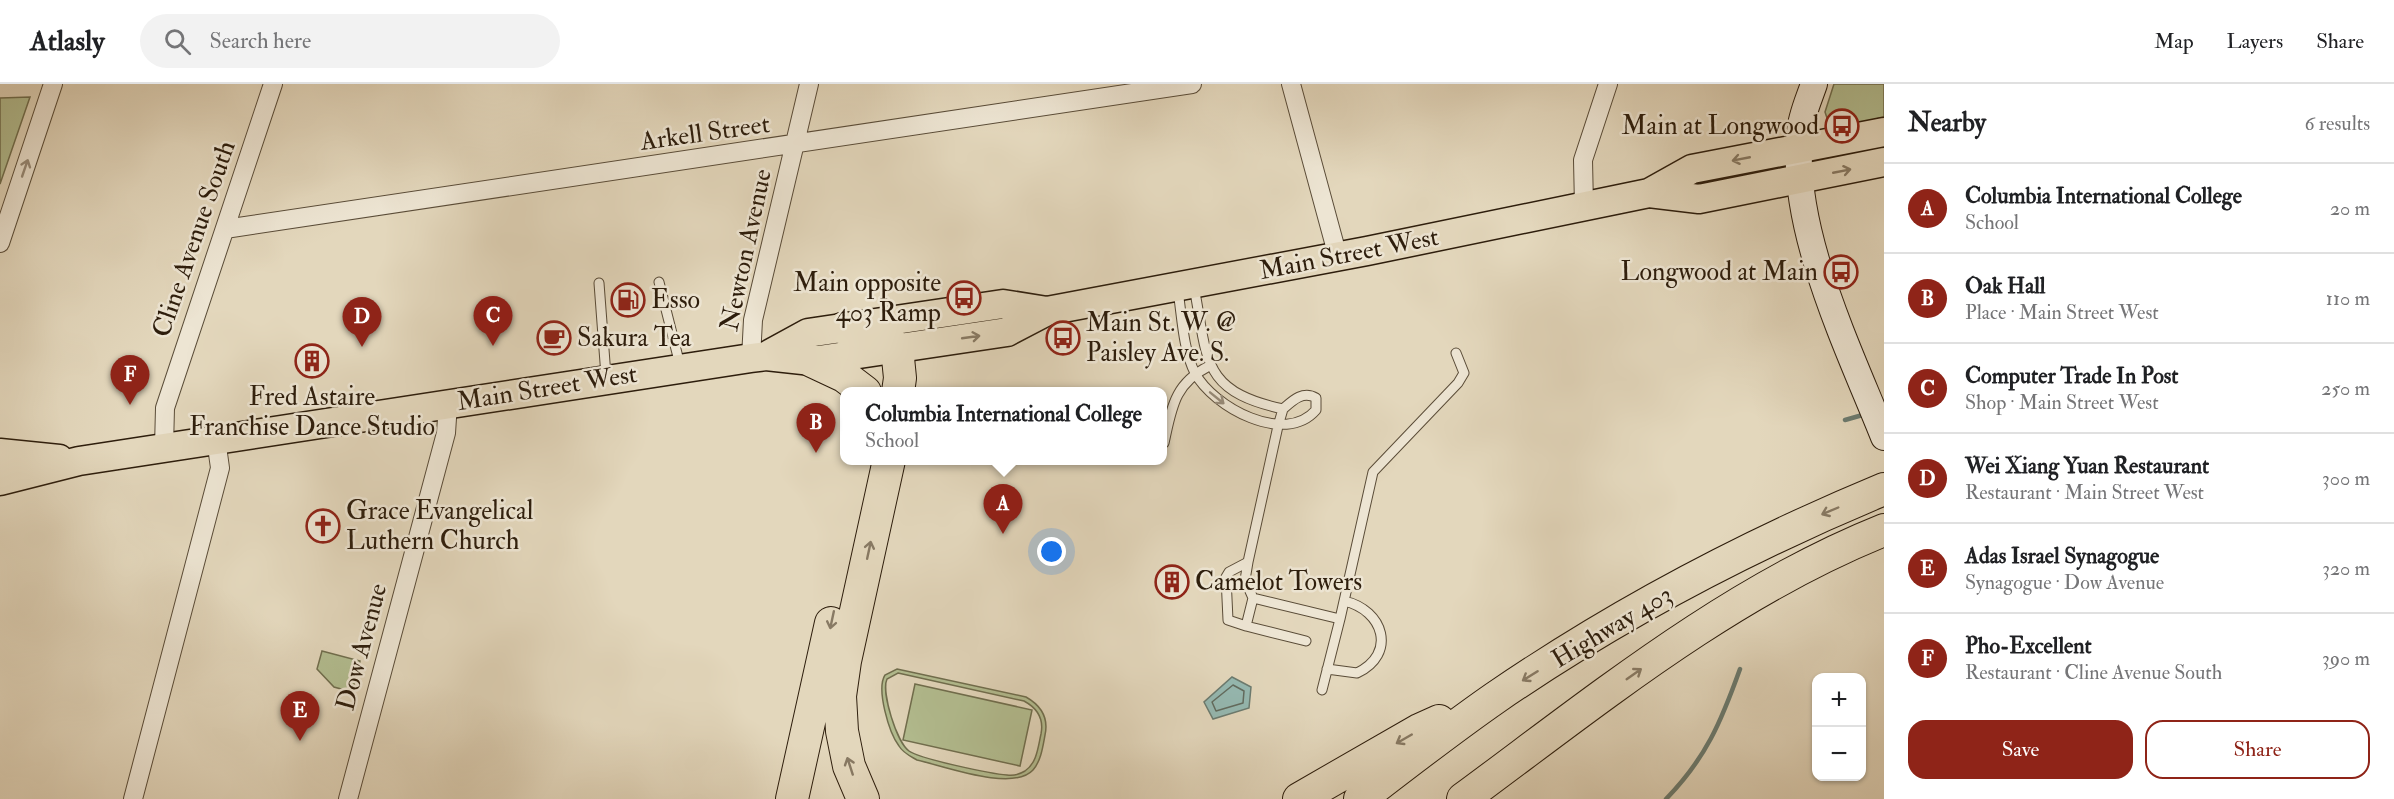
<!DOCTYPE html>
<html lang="en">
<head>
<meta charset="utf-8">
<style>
  body { margin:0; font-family:"IM FELL Double Pica",serif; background:#f2f2f2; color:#202124 }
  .controls { position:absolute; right:18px; bottom:18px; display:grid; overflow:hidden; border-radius:12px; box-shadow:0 2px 4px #0004 }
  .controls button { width:54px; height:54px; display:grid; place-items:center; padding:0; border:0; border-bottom:2px solid #e0e0e0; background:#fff; color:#202124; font:30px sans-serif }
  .you { position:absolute; left:1052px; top:468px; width:21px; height:21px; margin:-15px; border:4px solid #fff; border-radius:50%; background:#1a73e8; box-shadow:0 0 0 9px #1a73e833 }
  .badge { display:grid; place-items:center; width:39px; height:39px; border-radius:50%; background:#8f2418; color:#fff; font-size:20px; font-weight:700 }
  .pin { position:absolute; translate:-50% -50px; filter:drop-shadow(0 2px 3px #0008) }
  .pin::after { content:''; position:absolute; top:32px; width:21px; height:18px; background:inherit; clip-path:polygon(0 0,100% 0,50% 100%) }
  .popup { position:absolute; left:840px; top:303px; width:327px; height:78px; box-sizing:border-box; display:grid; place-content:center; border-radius:12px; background:#fff; filter:drop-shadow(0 2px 4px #0005); font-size:20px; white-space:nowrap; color:#757577 }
  .popup b { font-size:22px; color:#202124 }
  .popup::after { content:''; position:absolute; left:50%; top:100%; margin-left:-12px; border:12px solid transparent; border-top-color:#fff }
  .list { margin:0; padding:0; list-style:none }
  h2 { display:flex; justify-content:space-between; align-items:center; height:78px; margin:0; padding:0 24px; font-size:26px }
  h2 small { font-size:20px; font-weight:400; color:#757577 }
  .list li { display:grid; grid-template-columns:39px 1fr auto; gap:18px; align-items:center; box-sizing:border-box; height:90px; padding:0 24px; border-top:2px solid #e0e0e0 }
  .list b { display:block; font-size:22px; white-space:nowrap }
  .list p { margin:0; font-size:20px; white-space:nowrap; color:#757577 }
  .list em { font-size:20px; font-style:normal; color:#757577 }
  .actions { display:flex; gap:12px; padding:18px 24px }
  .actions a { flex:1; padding:14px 0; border:2px solid #8f2418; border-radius:18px; text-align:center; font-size:21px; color:#8f2418 }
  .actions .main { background:#8f2418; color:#fff }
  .icon { flex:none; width:33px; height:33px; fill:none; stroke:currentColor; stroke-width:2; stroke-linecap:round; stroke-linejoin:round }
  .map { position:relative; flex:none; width:1884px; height:715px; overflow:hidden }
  header { display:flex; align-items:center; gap:36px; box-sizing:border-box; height:84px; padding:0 30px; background:#fff; border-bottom:2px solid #e0e0e0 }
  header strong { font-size:28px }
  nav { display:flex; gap:33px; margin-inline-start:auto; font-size:21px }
  .search { width:420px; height:54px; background:#f2f2f2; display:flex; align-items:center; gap:15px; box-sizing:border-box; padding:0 21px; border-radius:33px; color:#757577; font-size:22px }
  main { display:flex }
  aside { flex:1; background:#fff }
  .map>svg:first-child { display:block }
  .green { fill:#b3be91; stroke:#706e4e; stroke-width:1.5; fill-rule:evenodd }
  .water { fill:#95b9b2; stroke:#6b7b70; stroke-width:1.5 }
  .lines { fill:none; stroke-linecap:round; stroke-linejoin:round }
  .shore { stroke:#616b5f; stroke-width:1.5 }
  .stream { stroke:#6b7b70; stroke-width:4.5 }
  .lane-casing { stroke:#5a4c38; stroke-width:11 }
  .street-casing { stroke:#5a4c38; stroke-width:20 }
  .secondary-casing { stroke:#2d1d0c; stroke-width:28 }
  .primary-casing { stroke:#2d1d0c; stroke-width:31 }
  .highway-casing { stroke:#2d1d0c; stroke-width:34 }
  .lane { stroke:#ede5d3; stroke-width:9 }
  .street { stroke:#ede5d3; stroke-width:18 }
  .secondary { stroke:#ede5d3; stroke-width:26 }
  .primary { stroke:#e3d7bc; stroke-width:28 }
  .highway { stroke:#e3d7bc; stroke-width:32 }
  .oneway { stroke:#887a64 }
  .oneway2 { stroke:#978b79 }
  .labels { text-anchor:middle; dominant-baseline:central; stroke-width:5; stroke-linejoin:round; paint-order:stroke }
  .poi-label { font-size:26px; fill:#2d1d0c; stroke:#ede5d3; text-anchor:start }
  .street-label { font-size:26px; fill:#2d1d0c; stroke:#ede5d3 }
</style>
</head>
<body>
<header>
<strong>Atlasly</strong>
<div class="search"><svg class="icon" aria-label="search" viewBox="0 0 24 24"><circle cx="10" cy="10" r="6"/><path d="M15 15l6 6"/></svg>Search here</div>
<nav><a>Map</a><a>Layers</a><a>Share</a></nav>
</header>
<main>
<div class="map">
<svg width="1884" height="715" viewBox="0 0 1884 715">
  <rect width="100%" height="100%" fill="#e3d7bc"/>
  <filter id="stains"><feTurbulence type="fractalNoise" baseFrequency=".00333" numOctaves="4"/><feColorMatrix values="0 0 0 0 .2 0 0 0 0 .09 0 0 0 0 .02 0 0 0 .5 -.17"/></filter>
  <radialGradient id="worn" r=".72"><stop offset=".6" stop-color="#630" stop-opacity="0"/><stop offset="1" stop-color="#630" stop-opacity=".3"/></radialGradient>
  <path class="green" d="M1834,0h50v33c-17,4 -41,14 -56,4l-3,-9z
    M30,13l-30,87v-86z
    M322,567l38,10 -8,31 -18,-5 -17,-18z
    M897,585l129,28c14,8 23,20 19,38 -2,11 -4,26 -12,35 -20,22 -89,-4 -116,-10 -7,-4 -14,-7 -18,-14 -10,-13 -23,-57 -14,-71zM898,589l126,28c13,7 20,18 17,33 -3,13 -4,29 -16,37 -5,3 -12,5 -18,4 -15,-1 -87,-16 -98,-24 -12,-8 -28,-59 -22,-72z
    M915,600l117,26 -12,56 -117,-26z"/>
  <path class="water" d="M1232,593l19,10 -2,21 -36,11 -9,-17z"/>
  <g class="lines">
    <path class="shore" d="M1233,601l11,6 -1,12 -27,8 -4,-9z"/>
    <path class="stream" d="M1845,336l21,-6
      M1666,715c40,-41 55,-77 74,-130"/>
    <g class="lane-casing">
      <path id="lane" d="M659,198l21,83
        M599,199l7,93
        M1194,203c14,72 6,104 89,122
        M1178,207c4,25 5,59 17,82 18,34 90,73 121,37v-12c-13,-8 -24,3 -33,11l-5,17 -30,136 -3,18 8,18 87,21 33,-147 85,-89 6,-10 -8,-20
        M1164,359c8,-36 10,-59 45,-77
        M1253,514l-7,28 60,15
        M1246,542l-18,-6 -2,-43 3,-5 19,-10
        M1327,585l30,4c40,-19 27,-63 -13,-72
        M1322,606l18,-71"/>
    </g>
    <g class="street-casing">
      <path id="street" d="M1291,0l47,173
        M1584,122l-1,-46 25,-76
        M225,145l967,-145
        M0,159l53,-159
        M751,274l2,-38 56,-236
        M164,363l1,-39 108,-324
        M133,715l87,-331 -4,-29
        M348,715l98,-366 2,-30"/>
    </g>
    <g class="secondary-casing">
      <path id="secondary" d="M1814,0c-5,15 -13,32 -14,48 -11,96 49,217 84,305"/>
    </g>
    <g class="primary-casing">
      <path id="primary" d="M1649,109l50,6 185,-37
        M766,272l42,-23 195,-29 44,7
        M0,369l59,6
        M0,397l79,-20 672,-103 15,-2 46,5 195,-29 40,-21 320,-60 282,-58 43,-24 192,-37"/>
    </g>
    <g class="highway-casing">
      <path id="highway" d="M844,244l38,10 15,10 3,30 -2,14
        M812,277l32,15 21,16
        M792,715l39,-176
        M863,715l-14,-33 -7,-35 -2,-35 5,-35 44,-201
        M1299,715l120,-69 20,-9
        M1360,715c44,-34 89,-69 135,-101 121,-83 254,-153 389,-209
        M1463,715c133,-98 266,-207 421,-269"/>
    </g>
    <use href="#lane" class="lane"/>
    <use href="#street" class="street"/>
    <use href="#secondary" class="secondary"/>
    <use href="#primary" class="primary"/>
    <use href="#highway" class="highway"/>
  </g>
  <defs><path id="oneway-shaft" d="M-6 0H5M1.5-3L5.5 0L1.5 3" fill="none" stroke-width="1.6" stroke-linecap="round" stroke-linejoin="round" transform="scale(1.5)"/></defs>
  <g class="oneway">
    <use href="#oneway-shaft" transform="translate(1741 75) rotate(169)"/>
    <use href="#oneway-shaft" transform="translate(1842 87) rotate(-11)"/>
    <use href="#oneway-shaft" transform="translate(971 253) rotate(-8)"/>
    <use href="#oneway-shaft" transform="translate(1830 427) rotate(157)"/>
    <use href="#oneway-shaft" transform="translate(869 466) rotate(-78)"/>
    <use href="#oneway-shaft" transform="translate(832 536) rotate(102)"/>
    <use href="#oneway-shaft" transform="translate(1634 590) rotate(-35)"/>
    <use href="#oneway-shaft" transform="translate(1530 592) rotate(148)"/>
    <use href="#oneway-shaft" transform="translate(1404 655) rotate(150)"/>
    <use href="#oneway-shaft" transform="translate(850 682) rotate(-108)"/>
  </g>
  <g class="oneway2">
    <use href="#oneway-shaft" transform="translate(25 84) rotate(-71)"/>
    <use href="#oneway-shaft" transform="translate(1217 314) rotate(39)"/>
  </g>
  <defs>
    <g id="bus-ring" transform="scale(1.725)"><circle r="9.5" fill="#ede5d3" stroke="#8f2418" stroke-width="1.5"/><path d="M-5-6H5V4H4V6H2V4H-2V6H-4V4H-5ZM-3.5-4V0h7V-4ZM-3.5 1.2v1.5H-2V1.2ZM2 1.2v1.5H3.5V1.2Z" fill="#8f2418"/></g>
    <g id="fuel-ring" transform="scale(1.725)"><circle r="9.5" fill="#ede5d3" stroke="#8f2418" stroke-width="1.5"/><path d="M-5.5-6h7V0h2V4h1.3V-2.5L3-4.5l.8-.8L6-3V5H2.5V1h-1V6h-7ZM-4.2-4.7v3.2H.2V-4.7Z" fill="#8f2418"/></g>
    <g id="cafe-ring" transform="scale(1.725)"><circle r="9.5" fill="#ede5d3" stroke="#8f2418" stroke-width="1.5"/><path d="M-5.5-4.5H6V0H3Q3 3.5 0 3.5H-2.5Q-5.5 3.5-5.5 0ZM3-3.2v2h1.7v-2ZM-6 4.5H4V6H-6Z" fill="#8f2418"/></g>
    <g id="building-ring" transform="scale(1.725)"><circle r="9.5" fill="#ede5d3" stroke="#8f2418" stroke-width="1.5"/><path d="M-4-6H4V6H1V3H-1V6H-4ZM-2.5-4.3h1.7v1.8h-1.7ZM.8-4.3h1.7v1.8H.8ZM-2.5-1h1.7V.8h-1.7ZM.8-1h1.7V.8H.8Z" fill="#8f2418"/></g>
    <g id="church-ring" transform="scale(1.725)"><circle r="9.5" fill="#ede5d3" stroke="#8f2418" stroke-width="1.5"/><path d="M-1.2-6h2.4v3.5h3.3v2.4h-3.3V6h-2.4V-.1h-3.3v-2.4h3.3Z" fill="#8f2418"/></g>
  </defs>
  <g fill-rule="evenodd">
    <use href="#bus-ring" x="1842" y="42"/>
    <use href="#bus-ring" x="1841" y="188"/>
    <use href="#bus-ring" x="964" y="214"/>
    <use href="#fuel-ring" x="628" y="216"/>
    <use href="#cafe-ring" x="554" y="254"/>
    <use href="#bus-ring" x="1063" y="254"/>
    <use href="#building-ring" x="312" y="277"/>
    <use href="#church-ring" x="323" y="442"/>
    <use href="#building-ring" x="1172" y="498"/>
  </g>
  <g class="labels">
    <g class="poi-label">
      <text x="1819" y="42" text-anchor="end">Main at Longwood</text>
      <text x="1818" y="188" text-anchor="end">Longwood at Main</text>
      <text x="941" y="199" text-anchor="end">Main opposite<tspan x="941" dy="30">403 Ramp</tspan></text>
      <text x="651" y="216">Esso</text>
      <text x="1086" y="239">Main St. W. @<tspan x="1086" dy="30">Paisley Ave. S.</tspan></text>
      <text x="577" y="254">Sakura Tea</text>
      <text x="312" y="313" text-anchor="middle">Fred Astaire<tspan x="312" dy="30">Franchise Dance Studio</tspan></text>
      <text x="346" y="427">Grace Evangelical<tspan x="346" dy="30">Luthern Church</tspan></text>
      <text x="1195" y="498">Camelot Towers</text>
    </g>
    <g class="street-label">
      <text transform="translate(705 49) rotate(-8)">Arkell Street</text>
      <text transform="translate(194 155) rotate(-71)">Cline Avenue South</text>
      <text transform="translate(746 166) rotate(-78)">Newton Avenue</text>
      <text transform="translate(1349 170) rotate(-11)">Main Street West</text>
      <text transform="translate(547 304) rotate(-9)">Main Street West</text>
      <text transform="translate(1612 543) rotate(-31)">Highway 403</text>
      <text transform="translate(362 563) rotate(-75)">Dow Avenue</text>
    </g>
  </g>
  <rect width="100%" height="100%" filter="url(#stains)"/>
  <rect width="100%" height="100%" fill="url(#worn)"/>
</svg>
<div class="controls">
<button>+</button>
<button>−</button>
</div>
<div class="you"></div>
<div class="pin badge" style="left:1003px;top:450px">A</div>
<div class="popup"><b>Columbia International College</b>School</div>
<div class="pin badge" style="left:816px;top:369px">B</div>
<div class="pin badge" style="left:493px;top:262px">C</div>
<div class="pin badge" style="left:362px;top:263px">D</div>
<div class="pin badge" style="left:300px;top:657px">E</div>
<div class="pin badge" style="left:130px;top:321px">F</div>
</div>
<aside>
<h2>Nearby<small>6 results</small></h2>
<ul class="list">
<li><span class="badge">A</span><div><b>Columbia International College</b><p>School</p></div><em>20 m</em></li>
<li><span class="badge">B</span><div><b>Oak Hall</b><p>Place · Main Street West</p></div><em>110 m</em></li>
<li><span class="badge">C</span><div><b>Computer Trade In Post</b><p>Shop · Main Street West</p></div><em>250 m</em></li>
<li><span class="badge">D</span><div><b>Wei Xiang Yuan Restaurant</b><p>Restaurant · Main Street West</p></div><em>300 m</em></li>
<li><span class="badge">E</span><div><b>Adas Israel Synagogue</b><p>Synagogue · Dow Avenue</p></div><em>320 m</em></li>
<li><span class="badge">F</span><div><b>Pho-Excellent</b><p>Restaurant · Cline Avenue South</p></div><em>390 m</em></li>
</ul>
<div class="actions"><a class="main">Save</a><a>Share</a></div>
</aside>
</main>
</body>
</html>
